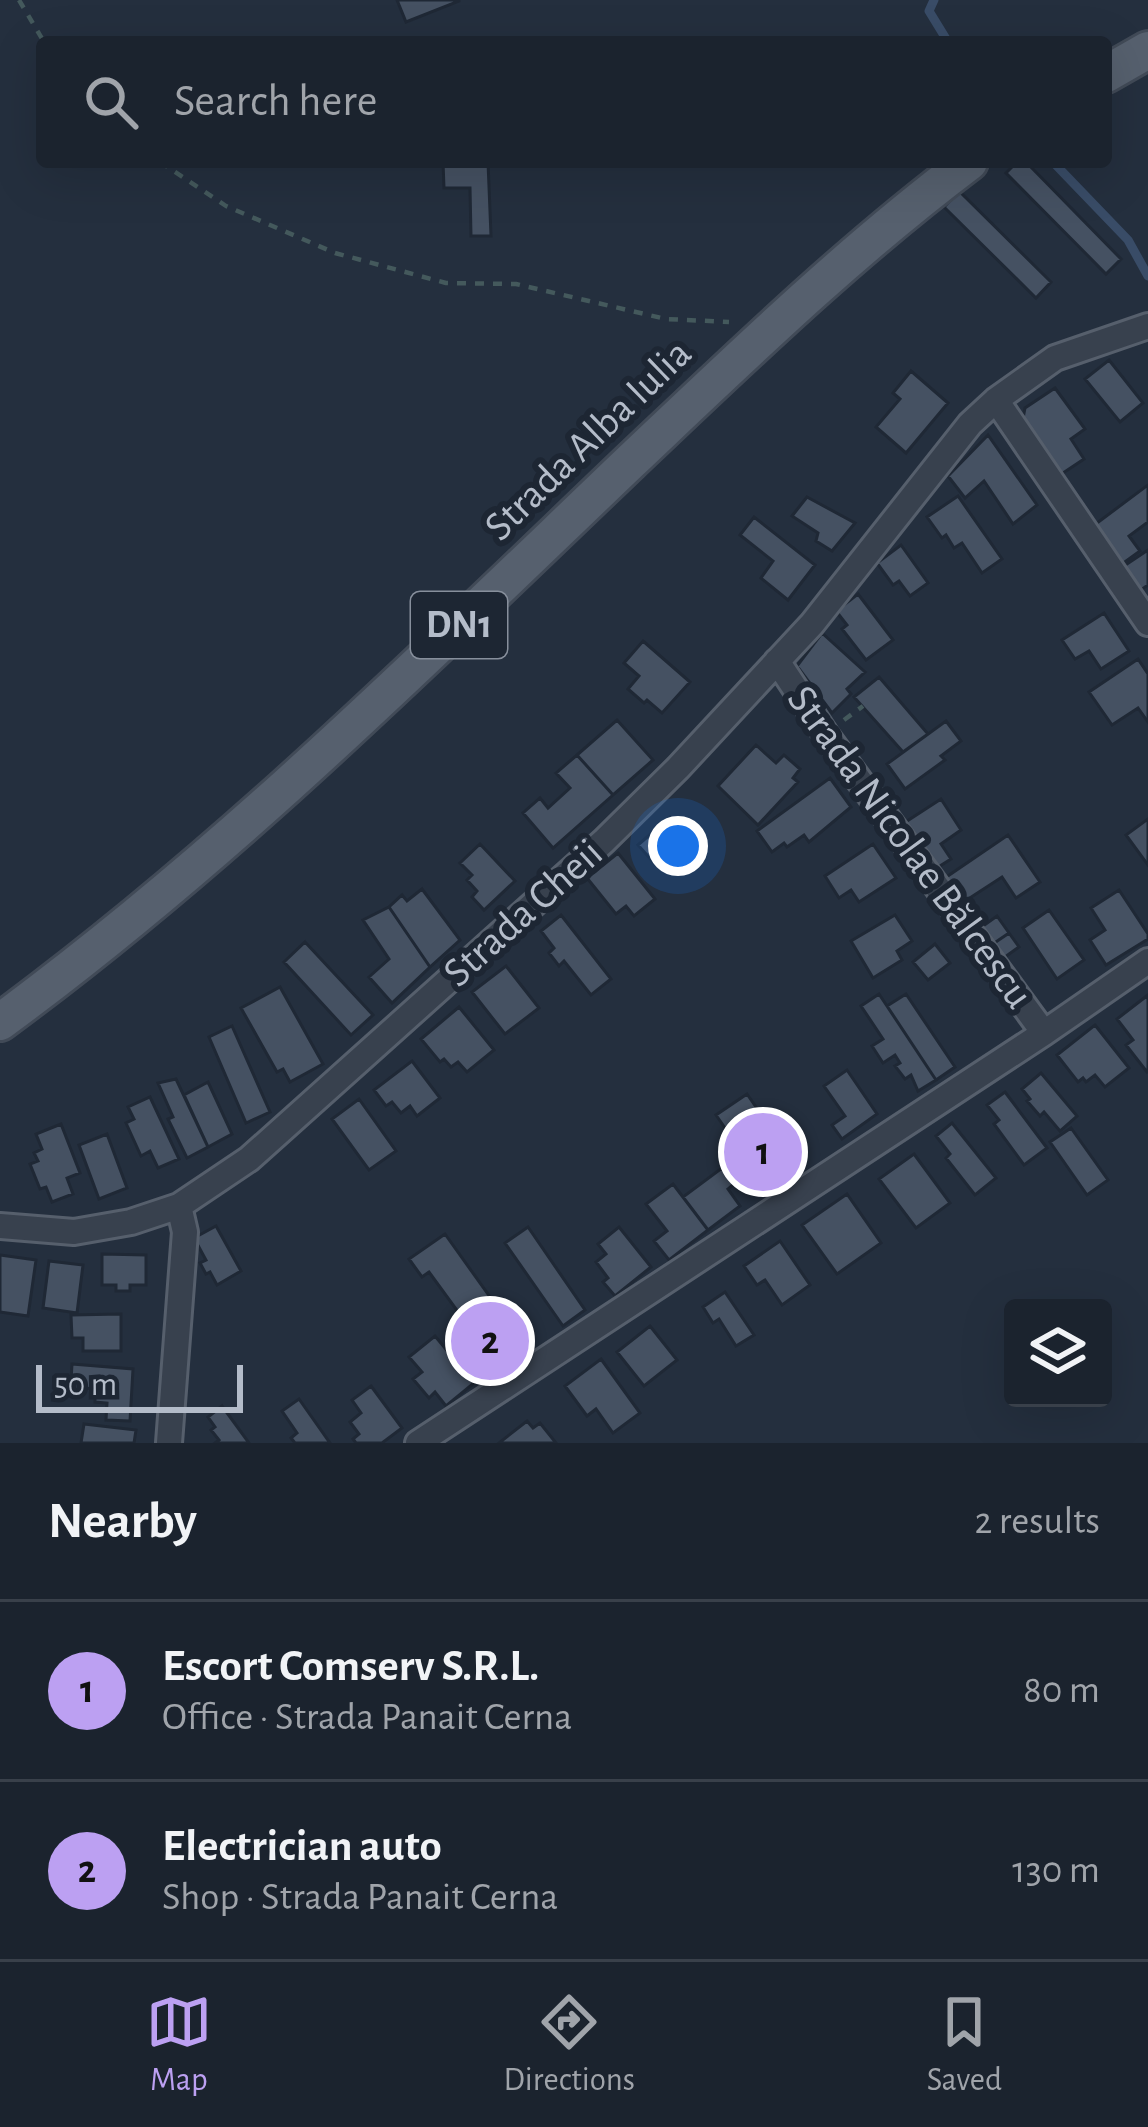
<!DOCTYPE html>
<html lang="en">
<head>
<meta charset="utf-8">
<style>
  body { margin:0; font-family:"Alegreya Sans",sans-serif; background:#282f3a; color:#f1f3f6 }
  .controls { position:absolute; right:36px; bottom:36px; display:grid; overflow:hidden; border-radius:12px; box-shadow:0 12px 48px #0002 }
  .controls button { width:108px; height:108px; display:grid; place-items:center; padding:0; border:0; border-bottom:3px solid #39404a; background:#1b232e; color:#f1f3f6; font:60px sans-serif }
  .scale { position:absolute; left:36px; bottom:30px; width:207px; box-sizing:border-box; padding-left:12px; border:6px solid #b4bcc9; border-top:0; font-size:33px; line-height:42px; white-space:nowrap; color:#b4bcc9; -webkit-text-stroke:9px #1d2633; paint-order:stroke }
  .you { position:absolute; left:678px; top:846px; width:42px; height:42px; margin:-30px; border:9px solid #fff; border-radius:50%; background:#1a73e8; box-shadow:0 0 0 18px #1a73e833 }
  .badge { display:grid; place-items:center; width:78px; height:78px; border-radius:50%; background:#bca0f2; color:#111; font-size:39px; font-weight:700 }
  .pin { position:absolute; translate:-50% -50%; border:6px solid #fff; box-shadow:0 3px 12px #0006 }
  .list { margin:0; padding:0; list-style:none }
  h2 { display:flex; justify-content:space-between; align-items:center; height:156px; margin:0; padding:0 48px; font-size:51px }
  h2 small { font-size:39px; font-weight:400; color:#a0a4aa }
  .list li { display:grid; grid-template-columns:78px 1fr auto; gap:36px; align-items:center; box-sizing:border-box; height:180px; padding:0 48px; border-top:3px solid #39404a }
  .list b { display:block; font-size:45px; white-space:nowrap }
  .list p { margin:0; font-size:39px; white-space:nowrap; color:#a0a4aa }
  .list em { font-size:39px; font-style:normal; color:#a0a4aa }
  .icon { flex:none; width:66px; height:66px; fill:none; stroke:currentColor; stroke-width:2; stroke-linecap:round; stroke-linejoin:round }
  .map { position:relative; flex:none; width:1148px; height:1443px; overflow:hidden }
  .search { position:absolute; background:#1b232e; box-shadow:0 12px 48px #0002; left:36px; right:36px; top:36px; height:132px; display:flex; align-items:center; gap:30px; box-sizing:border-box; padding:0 42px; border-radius:12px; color:#a0a4aa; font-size:45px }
  .sheet { height:516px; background:#1b232e }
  nav { display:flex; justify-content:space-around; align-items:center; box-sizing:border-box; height:168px; border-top:3px solid #39404a; background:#1b232e; font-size:33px; color:#a0a4aa }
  nav a { display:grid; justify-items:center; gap:6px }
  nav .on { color:#bca0f2 }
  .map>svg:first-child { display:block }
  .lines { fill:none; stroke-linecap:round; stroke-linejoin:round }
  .stream { stroke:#394c67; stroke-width:9 }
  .building { fill:#455162; stroke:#1f2835; stroke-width:3 }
  .street-casing { stroke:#565f6c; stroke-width:30 }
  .primary-casing { stroke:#414a57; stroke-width:42 }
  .path { stroke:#44595c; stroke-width:4.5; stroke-dasharray:9 9; stroke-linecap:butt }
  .street { stroke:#38414e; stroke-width:24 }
  .primary { stroke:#56606e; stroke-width:36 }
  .labels { text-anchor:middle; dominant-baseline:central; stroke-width:12; stroke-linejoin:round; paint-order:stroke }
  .shield { fill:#1d2633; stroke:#878f9c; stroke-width:3 }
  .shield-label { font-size:39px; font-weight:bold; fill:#b4bcc9 }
  .street-label { font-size:42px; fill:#b4bcc9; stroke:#1d2633 }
</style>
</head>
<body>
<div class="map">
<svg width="1148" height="1443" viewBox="0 0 1148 1443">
  <rect width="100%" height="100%" fill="#242f3e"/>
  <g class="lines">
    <path class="stream" d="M934,0l-5,11 19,31
      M1053,162l75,78 20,36"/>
  </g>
  <path class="building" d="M397,0h62v1l-53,21z
    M443,162h45l3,74h-20l-1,-48h-26z
    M1017,162h9l95,97 -15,15 -100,-101z
    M959,191l92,91 -15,16 -92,-91z
    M1109,360l34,43 -23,19 -35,-43z
    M911,371l37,32 -42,50 -30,-26 24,-28 -7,-6z
    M1055,388l30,41 -14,10 13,20 -24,16 -38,-51 3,-16z
    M988,435l49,70 -24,19 -29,-43 -19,17 -17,-22z
    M1148,485v37l-19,14 11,15 -18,13 -29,-38z
    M958,496l44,63 -20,14 -20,-30 -8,5 -8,-13 -4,3 -15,-21z
    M807,497l48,26 -23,28 -16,-10 2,-8 -26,-17z
    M754,517l61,48 -27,35 -27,-22 12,-17 -33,-26z
    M901,545l27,38 -18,13 -11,-15 -6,4 -16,-22z
    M1148,550v35l-10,7 -17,-24z
    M858,594l35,46 -27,20 -24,-31 5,-4 -11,-14z
    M1104,613l25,38 -28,18 -12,-18 -14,8 -13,-19z
    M822,633l43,39 -18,17 4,5 -19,19 -35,-47z
    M643,641l47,41 -28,31 -15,-13 -3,3 -16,-14 11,-13 -15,-13z
    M1138,659l10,15v48l-10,-14 -26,17 -23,-33z
    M879,677l49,57 -25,18 -49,-55z
    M617,720l36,40 -40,35 -36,-40z
    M946,721l15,20 -20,15 4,4 -40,29 -18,-25z
    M756,745l20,18 8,-8 16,14 -7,9 5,4 -40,43 -40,-39z
    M577,755l36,40 -60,53 -30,-35 17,-15 8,10 22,-20 -14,-15z
    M830,778l21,29 -42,35 -5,-7 -17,12 -3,-4 -12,9 -15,-21z
    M941,799l20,31 -20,14 10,15 -19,12 -31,-46z
    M670,817l35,40 -18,16 -10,-10 -7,6 -10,-11 -6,5 -16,-18z
    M1148,819v46l-22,-30z
    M1008,835l32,47 -24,16 -14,-21 -43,28 -17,-25z
    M480,844l35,37 -31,29 -12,-13 5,-6 -10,-11 5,-5 -12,-12z
    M873,844l23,34 -37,24 -8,-12 -12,8 -14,-22z
    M618,853l37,46 -21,17 -8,-10 -10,8 -29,-36z
    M422,889l38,51 -30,27 -41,-60 13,-12 5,6z
    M1119,890l29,44v5l-42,26 -16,-25 15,-10 -14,-22z
    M389,907l41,60 -38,36 -23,-26 20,-18 -26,-39z
    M1049,910l35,50 -27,19 -34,-51z
    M561,915l50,64 -20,16 -27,-34 -5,5 -10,-13 5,-5 -13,-17z
    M895,915l17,26 -15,10 5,9 -29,18 -22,-37z
    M997,916l12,17 -22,15 -11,-17z
    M1009,933l10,14 -21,15 -11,-14z
    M305,942l68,73 -22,20 -67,-73z
    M935,944l15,19 -22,17 -15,-18z
    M506,966l33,42 -34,26 -33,-42z
    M280,987l43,77 -33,18 -7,-13 -6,3 -36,-64z
    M879,994l57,86 -18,11 -7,-16 -6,4 -10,-13 5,-3 -5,-8 -12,8 -11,-17 11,-7 -22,-33z
    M906,994l49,73 -19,13 -49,-74z
    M1148,995v76l-1,1 -21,-27 7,-5 -16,-21z
    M459,1007l35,43 -27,22 -9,-10 -7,5 -7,-8 -4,3 -19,-23z
    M1095,1025l34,43 -24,19 -10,-12 -9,7 -3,-4 -5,4 -21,-27z
    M232,1026l38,86 -24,11 -37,-86z
    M412,1061l28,37 -23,18 -7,-10 -9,7 -9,-11 -6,4 -12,-16z
    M847,1070l30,44 -35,25 -10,-14 13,-9 -21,-30z
    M1041,1073l36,43 -17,15 -16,-19 -4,4 -13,-15 3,-2 -8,-10z
    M176,1079l32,68 -21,11 -19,-39 5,-2 -15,-34z
    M208,1082l24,52 -24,13 -24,-52z
    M1005,1092l42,56 -23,17 -30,-41 5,-4 -12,-15z
    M747,1094l43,62 -31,21 -43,-62z
    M150,1097l29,62 -21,9 -8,-17 -9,5 -15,-33 8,-4 -6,-12z
    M359,1099l37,52 -27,19 -37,-51z
    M952,1123l44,55 -21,17 -29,-37 4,-4 -14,-18z
    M61,1124l19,49 -13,5 6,16 -21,8 -6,-15 -6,2 -10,-25 8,-3 -4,-8 8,-4 -6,-15z
    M1071,1128l37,52 -21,15 -37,-53z
    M107,1134l20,54 -28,11 -20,-54z
    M914,1154l36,49 -34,25 -37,-49z
    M722,1168l12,16 -6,5 12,17 -32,24 -25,-33z
    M673,1184l35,46 -39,30 -15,-19 13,-10 -21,-27z
    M847,1194l34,49 -44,31 -35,-49z
    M216,1226l25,45 -24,14 -7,-13 -4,2 -6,-11 6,-3 -12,-22z
    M528,1227l57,83 -22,16 -58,-83z
    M619,1227l32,40 -36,29 -12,-14 5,-4 -12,-16 10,-8 -8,-10z
    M445,1234l55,77 -28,20 -43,-59 -7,5 -13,-18z
    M780,1241l30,44 -28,20 -17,-25 -8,5 -13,-19z
    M102,1254l44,1v30h-16v6h-14v-6h-14z
    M0,1255l36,5 -8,56 -28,-4z
    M49,1261l34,4 -6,48 -34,-5z
    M725,1292l29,43 -18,11 -17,-27 -6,4 -10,-16z
    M500,1311l21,30 -39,30 -23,-31z
    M121,1314v37h-38v-13h-11l-1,-23z
    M650,1326l27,34 -33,26 -27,-34z
    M435,1336l39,47 -28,23 -11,-14 -6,6 -16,-19 9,-7 -13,-15z
    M601,1359l39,54 -27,20 -17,-24 -9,7 -22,-30z
    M72,1364l61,5 -3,52 -24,-1 1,-17 -12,-1v-13l-12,-1v-6l-12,-1z
    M371,1386l31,42 -20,15h-26l-3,-4 6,-5 -9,-12 11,-9 -9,-13z
    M299,1399l31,44h-35l-4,-5 6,-5 -15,-22z
    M222,1406l27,37h-34l4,-3 -8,-10 4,-3 -7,-10z
    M527,1421l6,7 7,-5 16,20h-57z
    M84,1424l52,6 -2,13h-53z"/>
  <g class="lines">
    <g class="street-casing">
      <path id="street" d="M996,400l152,223
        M777,661l49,74 218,298
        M0,1226l74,6 57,-10 48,-16 70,-47 355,-318 74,-73 134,-144 158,-200 26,-24 59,-42 93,-32
        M169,1443l16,-211 -6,-26
        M418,1443l626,-410 104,-72"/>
    </g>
    <g class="primary-casing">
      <path id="primary" d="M1106,74l42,-24
        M0,1022c226,-166 427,-366 630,-560 110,-104 218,-209 339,-300"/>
    </g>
    <path class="path" d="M19,0l25,42
      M160,162l66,44 109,47 111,30 70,1 150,35 63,3
      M844,720l19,-14"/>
    <use href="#street" class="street"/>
    <use href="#primary" class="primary"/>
  </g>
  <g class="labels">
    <rect class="shield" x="411" y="592" width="96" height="66" rx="9"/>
    <g class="shield-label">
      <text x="459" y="625">DN1</text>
    </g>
    <g class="street-label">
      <text transform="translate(588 440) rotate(-44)">Strada Alba Iulia</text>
      <text transform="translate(910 847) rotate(54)">Strada Nicolae Bălcescu</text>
      <text transform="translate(523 913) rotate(-42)">Strada Cheii</text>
    </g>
  </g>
</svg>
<div class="controls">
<button><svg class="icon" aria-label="layers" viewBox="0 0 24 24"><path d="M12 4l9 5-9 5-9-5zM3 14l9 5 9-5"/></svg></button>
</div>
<div class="scale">50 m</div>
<div class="you"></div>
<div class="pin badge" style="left:763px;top:1152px">1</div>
<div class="pin badge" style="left:490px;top:1341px">2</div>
<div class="search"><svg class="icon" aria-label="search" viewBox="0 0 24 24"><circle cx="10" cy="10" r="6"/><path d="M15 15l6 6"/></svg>Search here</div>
</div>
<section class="sheet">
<h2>Nearby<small>2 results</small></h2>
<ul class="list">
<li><span class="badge">1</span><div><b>Escort Comserv S.R.L.</b><p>Office · Strada Panait Cerna</p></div><em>80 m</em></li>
<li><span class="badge">2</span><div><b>Electrician auto</b><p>Shop · Strada Panait Cerna</p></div><em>130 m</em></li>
</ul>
</section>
<nav>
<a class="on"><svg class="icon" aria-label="map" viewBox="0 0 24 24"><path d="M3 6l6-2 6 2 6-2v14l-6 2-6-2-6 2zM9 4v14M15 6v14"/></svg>Map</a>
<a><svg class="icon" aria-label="directions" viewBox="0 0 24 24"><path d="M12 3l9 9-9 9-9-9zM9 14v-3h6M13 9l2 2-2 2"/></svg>Directions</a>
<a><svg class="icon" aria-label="saved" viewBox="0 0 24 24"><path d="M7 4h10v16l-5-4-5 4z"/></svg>Saved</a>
</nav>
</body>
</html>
